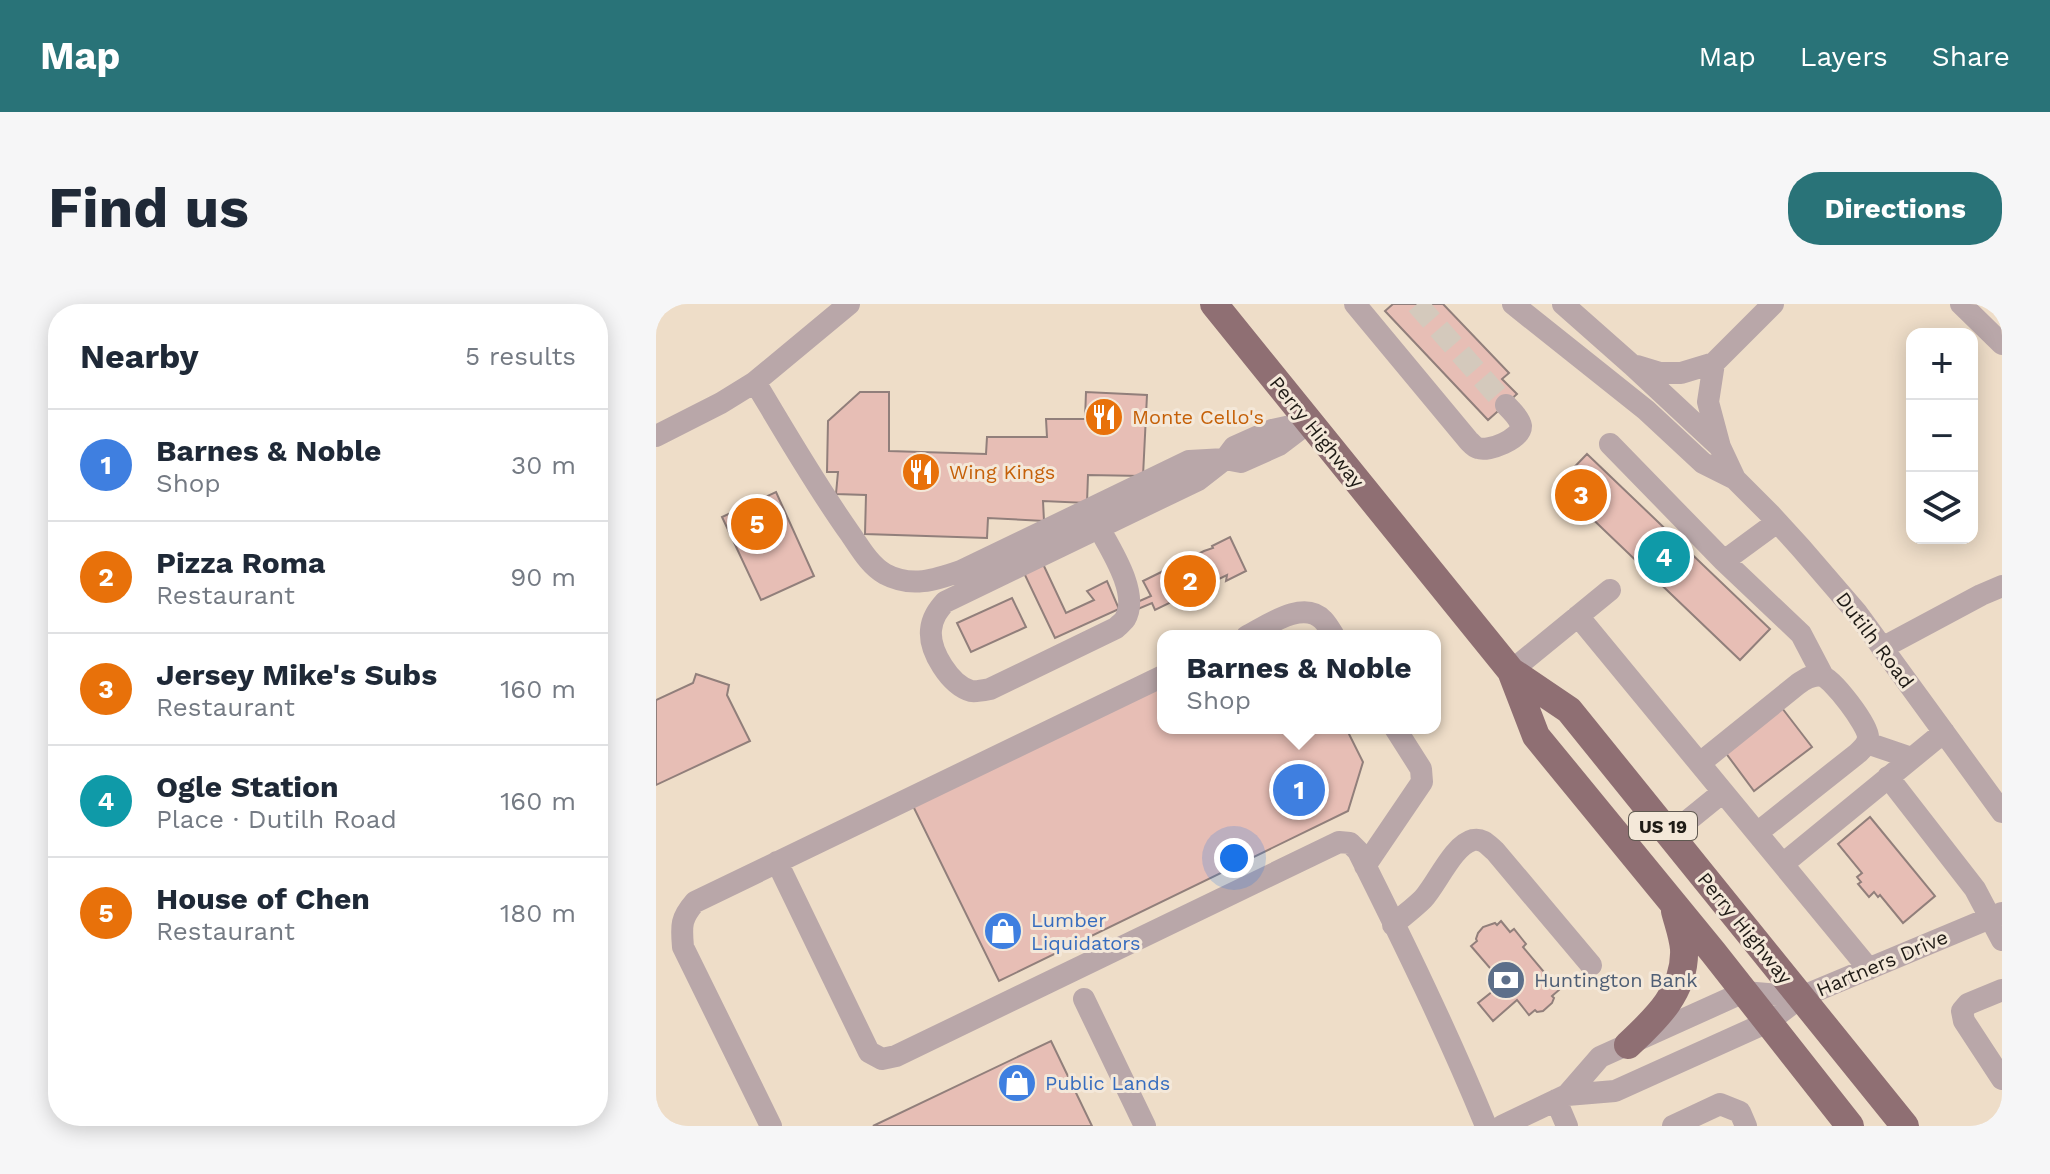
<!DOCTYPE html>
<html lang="en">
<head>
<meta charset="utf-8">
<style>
  body { margin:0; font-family:"Work Sans",sans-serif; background:#f6f6f7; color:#1f2937 }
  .controls { position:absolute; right:24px; top:24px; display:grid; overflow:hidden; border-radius:16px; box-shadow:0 4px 20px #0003 }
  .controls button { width:72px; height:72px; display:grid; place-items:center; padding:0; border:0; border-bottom:2px solid #e0e1e3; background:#fff; color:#1f2937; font:40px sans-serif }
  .you { position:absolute; left:578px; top:554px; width:28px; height:28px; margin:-20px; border:6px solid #fff; border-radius:50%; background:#1a73e8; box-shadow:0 0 0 12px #1a73e833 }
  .badge { display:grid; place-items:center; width:52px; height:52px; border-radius:50%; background:#297378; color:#fff; font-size:26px; font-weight:700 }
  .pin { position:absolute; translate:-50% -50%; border:4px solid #fff; box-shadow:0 2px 8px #0006 }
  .popup { position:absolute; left:501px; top:326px; width:284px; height:104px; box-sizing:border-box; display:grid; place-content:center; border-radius:16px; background:#fff; filter:drop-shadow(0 2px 6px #0005); font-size:26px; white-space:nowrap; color:#747a83 }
  .popup b { font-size:30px; color:#1f2937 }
  .popup::after { content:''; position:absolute; left:50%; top:100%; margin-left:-16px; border:16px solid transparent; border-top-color:#fff }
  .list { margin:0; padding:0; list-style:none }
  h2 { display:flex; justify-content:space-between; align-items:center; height:104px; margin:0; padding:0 32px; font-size:34px }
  h2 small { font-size:26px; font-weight:400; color:#747a83 }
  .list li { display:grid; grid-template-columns:52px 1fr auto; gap:24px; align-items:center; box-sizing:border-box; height:112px; padding:0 32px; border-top:2px solid #e0e1e3 }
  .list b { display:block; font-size:30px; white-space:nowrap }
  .list p { margin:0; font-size:26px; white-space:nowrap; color:#747a83 }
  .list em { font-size:26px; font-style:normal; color:#747a83 }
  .icon { flex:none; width:44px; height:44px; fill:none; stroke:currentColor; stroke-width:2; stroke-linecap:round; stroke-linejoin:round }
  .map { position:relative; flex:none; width:1346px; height:822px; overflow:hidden; border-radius:32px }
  header { display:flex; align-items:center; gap:48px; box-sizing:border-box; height:112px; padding:0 40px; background:#297378; color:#fff }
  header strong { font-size:38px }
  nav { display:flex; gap:44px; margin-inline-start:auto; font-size:28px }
  .intro { display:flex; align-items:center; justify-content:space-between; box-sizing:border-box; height:192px; padding:0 48px }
  h1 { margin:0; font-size:56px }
  .button { padding:20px 36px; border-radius:32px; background:#297378; color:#fff; font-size:28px; font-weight:700 }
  main { display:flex; gap:48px; padding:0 48px }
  aside { flex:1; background:#fff; border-radius:32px; box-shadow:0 4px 20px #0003 }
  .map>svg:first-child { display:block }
  .built { fill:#eeddc8; fill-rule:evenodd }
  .building { fill:#e7beb5; stroke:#917f7b; stroke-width:2 }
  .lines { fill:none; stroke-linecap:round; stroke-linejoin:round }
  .minor-tunnel { stroke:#d4c9bc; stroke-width:22; stroke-dasharray:22 11; stroke-linecap:butt }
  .minor { stroke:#b9a7a9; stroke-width:22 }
  .major { stroke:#8f6f73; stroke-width:28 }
  .labels { text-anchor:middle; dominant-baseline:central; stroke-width:6; stroke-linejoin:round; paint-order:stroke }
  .shield { fill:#f4e8d9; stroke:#5f5850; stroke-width:2 }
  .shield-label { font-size:18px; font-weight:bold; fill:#1f1b16 }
  .food-label { font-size:20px; fill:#c56008; stroke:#f4e8d9; text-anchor:start }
  .street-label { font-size:20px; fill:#1f1b16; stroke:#f4e8d9 }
  .shop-label { font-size:20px; fill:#366cbe; stroke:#f4e8d9; text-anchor:start }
  .service-label { font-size:20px; fill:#4e5e75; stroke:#f4e8d9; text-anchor:start }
</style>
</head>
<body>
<header>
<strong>Map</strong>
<nav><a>Map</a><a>Layers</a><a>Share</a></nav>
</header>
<div class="intro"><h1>Find us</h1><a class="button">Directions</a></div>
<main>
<aside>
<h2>Nearby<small>5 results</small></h2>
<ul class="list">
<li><span class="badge" style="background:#3f7fe0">1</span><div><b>Barnes &amp; Noble</b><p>Shop</p></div><em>30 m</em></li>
<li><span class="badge" style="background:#e8710a">2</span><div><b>Pizza Roma</b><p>Restaurant</p></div><em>90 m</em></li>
<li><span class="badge" style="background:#e8710a">3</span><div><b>Jersey Mike's Subs</b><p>Restaurant</p></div><em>160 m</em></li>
<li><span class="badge" style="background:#0f9aa8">4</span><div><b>Ogle Station</b><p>Place · Dutilh Road</p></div><em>160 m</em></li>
<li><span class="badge" style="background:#e8710a">5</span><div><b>House of Chen</b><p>Restaurant</p></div><em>180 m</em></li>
</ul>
</aside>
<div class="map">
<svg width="1346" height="822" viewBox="0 0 1346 822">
  <rect width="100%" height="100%" fill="#f4e8d9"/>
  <path class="built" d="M0,0h1346v822h-1346zM1256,30h60v204h-60zM507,332h272v92h-272z"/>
  <path class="building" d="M737,0h50l66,69 -7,6 15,15 -29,26 -103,-109z
    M204,88h29v59l97,3 1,-17h60l-1,-18h39l1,-27 61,3 -4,81 -55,-1 -1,28 -44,-2 1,20 -56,-3 -1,20 -122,-4 1,-39 -30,-1 2,-22h-11l1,-51z
    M931,150l183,175 -30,31 -183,-175z
    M120,188l38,84 -53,24 -39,-83z
    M574,233l16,34 -20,10 1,-6 -72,35 -3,-7 -14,6 -3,-6 16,-7 -8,-15 61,-30 9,-3 -1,-2z
    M387,260l23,49 28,-13 -7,-9 20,-10 12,28 -64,29 -31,-65z
    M356,294l14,29 -55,25 -14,-29z
    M40,370l33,11 -2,10 23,46 -94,44v-85l37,-17z
    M507,380v44h183l17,34 -15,49 -349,170 -86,-175z
    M1126,404l30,39 -58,44 -29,-39z
    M1214,513l65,79 -32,27 -23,-28 -2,2 -4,-5 -5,5 -11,-13 3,-2 -4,-5 5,-4 -24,-29z
    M845,617l9,11 4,-3 12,15 -3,3 36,43 -7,6 2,2 -2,5 -9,8 -6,1 -2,-2 -6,5 -12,-15 -24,21 -15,-18 25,-20 -32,-37 6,-5 -1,-2 2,-6 5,-6 12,-4 2,2z
    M395,737l41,85h-219z"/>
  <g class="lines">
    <path class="minor-tunnel" d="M761,0l89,101"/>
    <path class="minor" d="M699,0l113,136c3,3 6,7 10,8 11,4 43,-9 43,-22 -1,-7 -10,-16 -15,-21
      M857,0l133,106 57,53 32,16 35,35 31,34 56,65 145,199
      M907,0l69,61 88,82 15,32
      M1305,0l41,40
      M1058,59l-6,39 12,45
      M981,62l23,7h21l33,-10 59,-59
      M99,78c30,50 60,102 94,150 10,14 20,33 36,42 26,14 50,6 76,-3l228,-110 36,-2 16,3 38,-17 25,-19
      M0,132l65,-33 34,-21 94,-78
      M954,140l114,117 53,-39
      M443,224c12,22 41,66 26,91 -2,3 -6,6 -9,9l-126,61c-5,1 -14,3 -19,2 -21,-6 -42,-40 -40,-61 1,-12 7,-20 14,-28l253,-122 27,-21 9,-12 38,-17 37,-8
      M1068,257l77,73 22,42
      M922,312l291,353
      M591,332c20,-10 56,-37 76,-16 4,4 8,11 11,16
      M1226,344l99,-53 21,-9
      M855,367l99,-81
      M1211,439l44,15
      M1044,459l98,-79c7,-5 15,-10 24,-8 11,3 46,49 46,61 0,7 -5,11 -10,16l-101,80
      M1232,473l87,112 27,51
      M1014,531l53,-43
      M121,558l92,190 13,7 14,-3 443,-214 11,1 8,8c45,90 90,182 128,275
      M1127,560l161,-132
      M709,562l57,-84 -1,-13 -26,-41
      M737,621c10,-9 21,-17 30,-26 14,-15 30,-54 50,-59 10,-2 15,5 22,11l96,114
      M1346,686l-34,14 -6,7 2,10 38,58
      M428,695l61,127
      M911,791l48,-4 153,-69 33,-25 201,-84
      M900,796l11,26
      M115,822l-88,-179c-2,-22 -2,-29 12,-45l468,-226
      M846,822l65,-31 33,-38 144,-65 57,5
      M1017,822l47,-22 20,8 6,14"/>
    <path class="major" d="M558,0l297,367 58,39 336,416
      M855,367l25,65 177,216 137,174
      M972,741c28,-26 58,-54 56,-96 -1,-13 -6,-26 -9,-38"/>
  </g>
  <defs>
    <g id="restaurant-disc" transform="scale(2)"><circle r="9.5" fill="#e8710a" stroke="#f4e8d9"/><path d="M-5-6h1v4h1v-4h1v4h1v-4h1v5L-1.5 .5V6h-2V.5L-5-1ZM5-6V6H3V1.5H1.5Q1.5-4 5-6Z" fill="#fff"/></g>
    <g id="shop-disc" transform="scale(2)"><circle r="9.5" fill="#3f7fe0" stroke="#f4e8d9"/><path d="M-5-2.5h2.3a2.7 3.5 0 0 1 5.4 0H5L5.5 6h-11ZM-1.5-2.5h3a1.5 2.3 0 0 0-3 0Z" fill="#fff"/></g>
    <g id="bank-disc" transform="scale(2)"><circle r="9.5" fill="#5c6f8a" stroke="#f4e8d9"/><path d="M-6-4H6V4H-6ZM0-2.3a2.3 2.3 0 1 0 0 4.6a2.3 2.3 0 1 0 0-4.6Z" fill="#fff"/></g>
  </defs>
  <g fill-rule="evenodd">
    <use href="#restaurant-disc" x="448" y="113"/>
    <use href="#restaurant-disc" x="265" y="168"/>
    <use href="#shop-disc" x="347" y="627"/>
    <use href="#bank-disc" x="850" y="676"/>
    <use href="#shop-disc" x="361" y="779"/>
  </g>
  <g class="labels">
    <rect class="shield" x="973" y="508" width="68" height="28" rx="6"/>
    <g class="shield-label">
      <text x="1007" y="522">US 19</text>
    </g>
    <g class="food-label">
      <text x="476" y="113">Monte Cello's</text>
      <text x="293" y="168">Wing Kings</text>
    </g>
    <g class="street-label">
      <text transform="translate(661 128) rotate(51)">Perry Highway</text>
      <text transform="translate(1219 336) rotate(53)">Dutilh Road</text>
      <text transform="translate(1089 624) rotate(51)">Perry Highway</text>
      <text transform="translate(1226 659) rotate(-23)">Hartners Drive</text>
    </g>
    <g class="shop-label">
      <text x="375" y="616">Lumber<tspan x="375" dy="23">Liquidators</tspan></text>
      <text x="389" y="779">Public Lands</text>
    </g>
    <g class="service-label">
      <text x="878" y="676">Huntington Bank</text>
    </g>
  </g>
</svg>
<div class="controls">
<button>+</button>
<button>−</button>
<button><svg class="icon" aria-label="layers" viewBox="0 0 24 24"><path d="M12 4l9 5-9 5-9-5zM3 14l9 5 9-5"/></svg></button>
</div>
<div class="you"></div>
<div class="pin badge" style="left:643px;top:486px;background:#3f7fe0">1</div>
<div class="popup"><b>Barnes &amp; Noble</b>Shop</div>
<div class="pin badge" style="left:534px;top:277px;background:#e8710a">2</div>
<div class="pin badge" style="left:925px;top:191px;background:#e8710a">3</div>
<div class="pin badge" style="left:1008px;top:253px;background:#0f9aa8">4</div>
<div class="pin badge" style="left:101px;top:220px;background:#e8710a">5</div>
</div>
</main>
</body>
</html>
